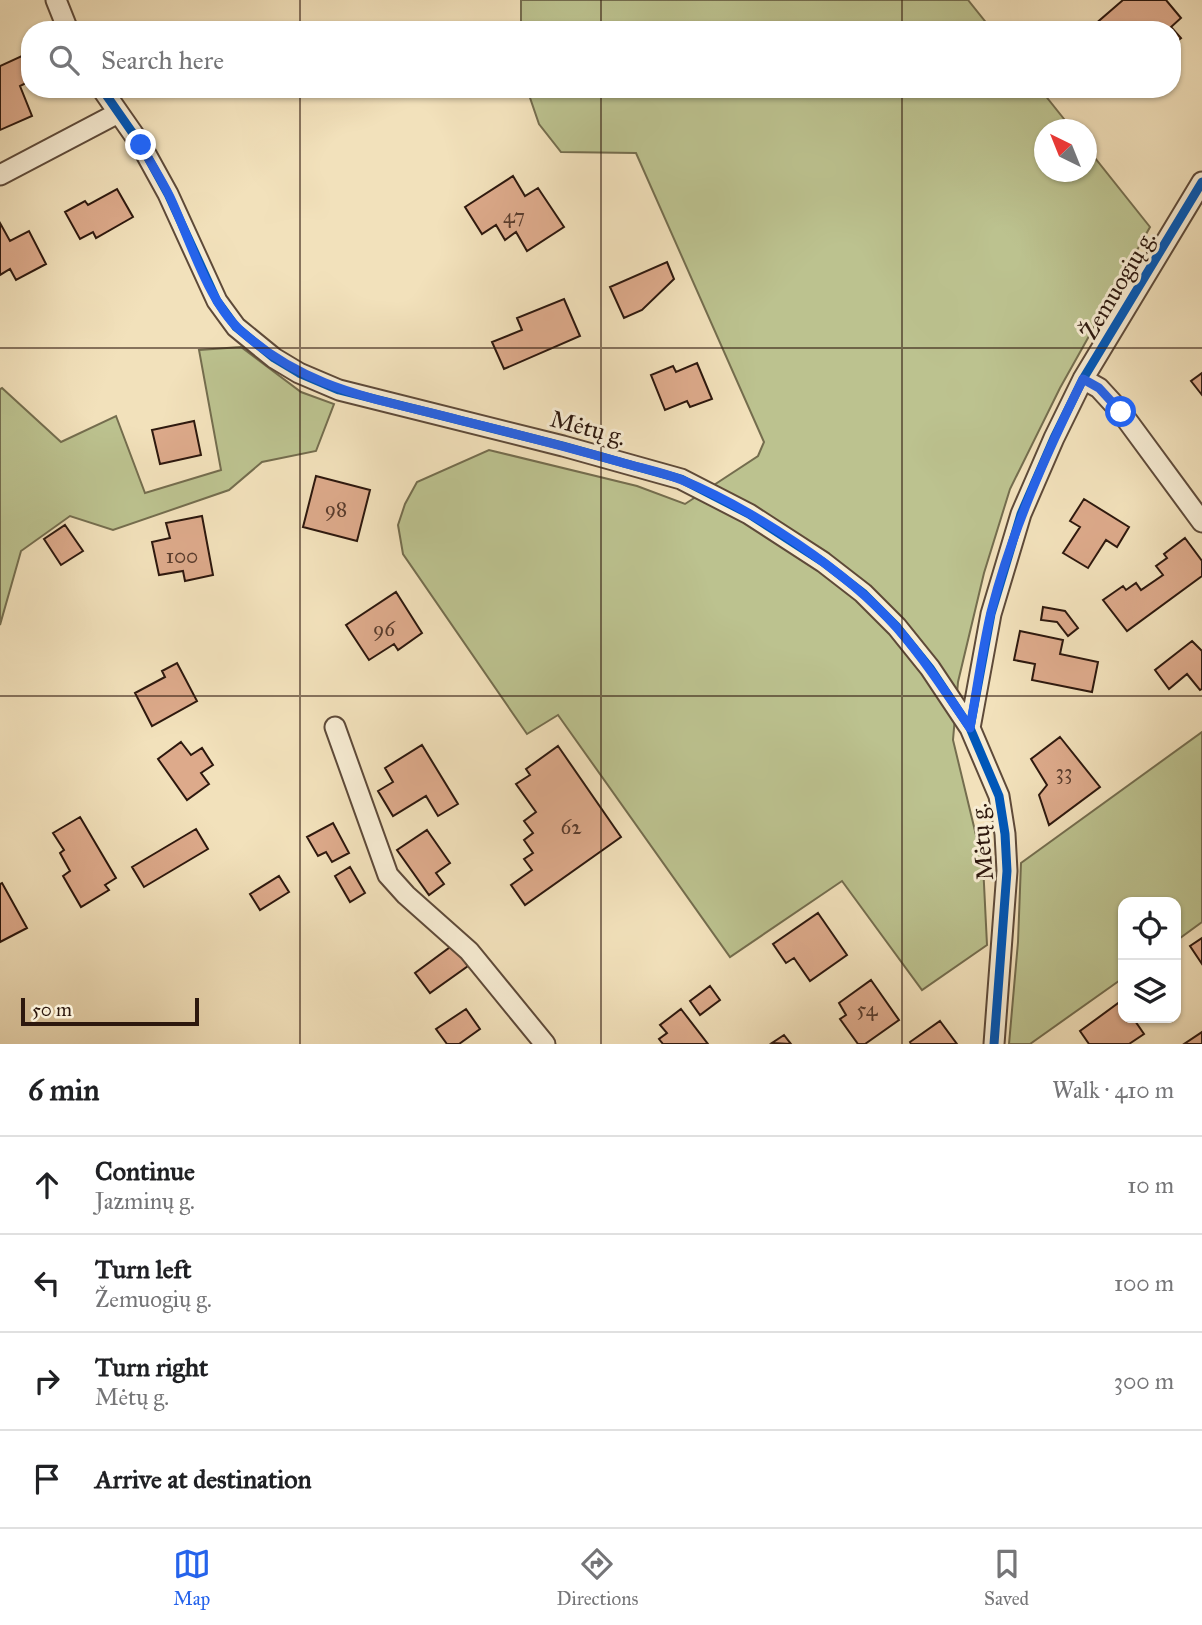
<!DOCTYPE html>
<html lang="en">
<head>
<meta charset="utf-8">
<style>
  body { margin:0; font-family:"IM FELL Great Primer",serif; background:#f2f2f2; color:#202124 }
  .controls { position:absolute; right:21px; bottom:21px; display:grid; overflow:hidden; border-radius:14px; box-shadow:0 2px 5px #0004 }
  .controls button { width:63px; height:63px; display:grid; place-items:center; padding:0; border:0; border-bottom:2px solid #e0e0e0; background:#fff; color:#202124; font:35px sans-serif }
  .compass { position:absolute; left:1034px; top:119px; width:63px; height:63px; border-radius:50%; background:#fff; box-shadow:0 2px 5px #0004; rotate:317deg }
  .scale { position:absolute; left:21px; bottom:18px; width:178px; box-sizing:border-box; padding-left:7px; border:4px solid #2d180e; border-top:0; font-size:19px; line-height:24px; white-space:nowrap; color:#2d180e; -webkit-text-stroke:5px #f7ecd3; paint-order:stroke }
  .stop { position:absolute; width:21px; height:21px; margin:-16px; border:5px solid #2563eb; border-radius:50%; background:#fff }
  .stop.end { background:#2563eb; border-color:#fff; box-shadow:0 2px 7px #0008 }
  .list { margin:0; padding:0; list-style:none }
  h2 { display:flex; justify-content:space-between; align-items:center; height:91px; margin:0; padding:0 28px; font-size:30px }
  h2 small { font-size:23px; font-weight:400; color:#757577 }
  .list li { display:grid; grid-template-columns:46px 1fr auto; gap:21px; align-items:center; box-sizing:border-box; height:98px; padding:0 28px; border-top:2px solid #e0e0e0 }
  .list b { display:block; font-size:26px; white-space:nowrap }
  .list p { margin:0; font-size:23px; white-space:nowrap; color:#757577 }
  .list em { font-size:23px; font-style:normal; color:#757577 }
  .icon { flex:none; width:38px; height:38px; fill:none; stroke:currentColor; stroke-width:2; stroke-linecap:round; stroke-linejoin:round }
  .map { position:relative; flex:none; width:1202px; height:1044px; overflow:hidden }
  .search { position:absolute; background:#fff; box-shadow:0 2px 5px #0004; left:21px; right:21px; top:21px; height:77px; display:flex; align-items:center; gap:18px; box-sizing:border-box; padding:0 24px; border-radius:28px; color:#757577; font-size:26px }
  .sheet { height:483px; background:#fff }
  nav { display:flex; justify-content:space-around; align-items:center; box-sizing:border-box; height:98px; border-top:2px solid #e0e0e0; background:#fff; font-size:19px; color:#757577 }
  nav a { display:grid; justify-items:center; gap:4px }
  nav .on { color:#2563eb }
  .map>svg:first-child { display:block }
  .green { fill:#bcc28f; stroke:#746d4e; stroke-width:2 }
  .building { fill:#ddaa8b; stroke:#2d180e; stroke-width:2 }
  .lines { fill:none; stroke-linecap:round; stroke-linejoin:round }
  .street-casing { stroke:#5e4a39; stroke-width:23 }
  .street { stroke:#f7ecd3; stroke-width:19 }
  .cycleway-casing { stroke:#f7ecd3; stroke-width:13 }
  .cycleway { stroke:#0057b8; stroke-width:9 }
  .route { stroke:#2563eb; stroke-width:9 }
  .grid { fill:none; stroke:#2d180e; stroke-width:2; stroke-opacity:0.55 }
  .labels { text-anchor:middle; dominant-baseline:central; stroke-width:6; stroke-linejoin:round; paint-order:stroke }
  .number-label { font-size:21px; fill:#593c2d }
  .street-label { font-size:24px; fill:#2d180e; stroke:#f7ecd3 }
</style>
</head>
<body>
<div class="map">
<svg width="1202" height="1044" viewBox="0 0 1202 1044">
  <rect width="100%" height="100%" fill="#f2e1bb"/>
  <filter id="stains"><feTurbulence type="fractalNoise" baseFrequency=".00286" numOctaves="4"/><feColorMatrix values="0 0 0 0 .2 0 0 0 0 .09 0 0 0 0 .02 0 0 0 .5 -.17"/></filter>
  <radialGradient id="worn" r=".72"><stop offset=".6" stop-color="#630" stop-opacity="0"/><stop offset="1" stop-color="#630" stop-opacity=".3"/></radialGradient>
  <path class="green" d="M521,0h447l24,30h-471z
    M527,89h513l32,40 -28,1v42h42l1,-24 63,79 -90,161 -50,101 -26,84 -26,109 -5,58 30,124 4,81 -65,45 -80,-109 -112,76 -172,-242 -31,19 -124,-180 -5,-29 7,-21 12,-22 72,-32 148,36 48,18 73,-48 6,-14 -128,-289 -75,-1 -22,-28z
    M241,347l60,45 33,12 -18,47 -54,11 -33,28 -116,40 -43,-14 -49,35 -21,74v-236l2,-1 59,54 55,-26 29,77 76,-23 -22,-120z
    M1202,732v190l-26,19v-39h-53v76l-93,66h-21l9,-102 3,-79z"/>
  <path class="building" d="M1123,0h43l15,18 -10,9 10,11 -9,7v-15h-76l-3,-4z
    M24,55l6,12v14l-10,5 12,30 -32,14v-64z
    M513,176l12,20 13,-8 26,39 -37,24 -11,-19 -11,8 -9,-15 -14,9 -17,-27z
    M117,189l16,28 -37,21 -3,-6 -13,7 -15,-27 20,-11 3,4z
    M0,223l10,18 19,-10 17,33 -30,16 -6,-11 -10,6z
    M667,262l7,17 -32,31 -18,8 -14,-31z
    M564,299l16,37 -76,33 -12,-27 30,-12 -5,-12z
    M697,363l15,36 -22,8 -3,-6 -22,9 -14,-35 22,-9 3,6z
    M1202,373v22l-11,-14z
    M194,421l7,34 -41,9 -8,-34z
    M316,476l54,14 -13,51 -54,-14z
    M1084,499l45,28 -12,20 -11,-7 -18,28 -25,-15 17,-26 -10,-6z
    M202,516l11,59 -28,6 -2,-10 -24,4 -7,-33 18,-4 -4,-15z
    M65,525l18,26 -22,14 -17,-26z
    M1185,538l17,23v15l-75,55 -24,-31 20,-14 3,4 10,-7 5,7 22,-15 -7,-9 11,-8 -3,-4z
    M396,592l26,41 -24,17 -4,-6 -25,16 -23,-35z
    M1043,607l22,4 13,17 -10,8 -11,-14 -16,-2z
    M1020,631l43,9 -3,14 38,8 -6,30 -60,-12 3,-16 -21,-4z
    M1192,641l10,10v38l-2,1 -13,-16 -18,15 -14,-19z
    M177,663l20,38 -45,25 -17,-33 30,-16 -3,-6z
    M1060,737l40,50 -51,38 -10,-30 8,-10 -16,-26z
    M181,742l10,13 11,-7 11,17 -12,8 8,11 -22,16 -29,-41z
    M422,745l36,59 -20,12 -12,-20 -33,20 -15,-25 15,-9 -8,-14z
    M558,746l63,91 -96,68 -14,-20 21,-15 -8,-11 9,-6 -9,-13 9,-7 -9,-12 12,-9 -20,-28 14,-9 -4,-6z
    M80,817l36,61 -11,7 4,5 -28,17 -18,-31 7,-5 -10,-18 4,-3 -11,-17z
    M333,823l16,30 -17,9 -6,-10 -8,4 -11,-19z
    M196,829l12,20 -64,38 -12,-20z
    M427,830l23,33 -14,10 8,11 -15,11 -32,-45z
    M350,867l15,26 -15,9 -15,-26z
    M279,876l10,16 -29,18 -10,-16z
    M2,883l25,45 -27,14v-58z
    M818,913l29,42 -37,26 -16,-23 -8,5 -13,-19z
    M1202,938v26l-12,-18z
    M453,945l15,21 -38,27 -15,-20z
    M871,980l28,40 -34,24h-7l-18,-25 6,-4 -7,-12z
    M710,986l10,14 -20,15 -10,-14z
    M1121,1001l2,3v14h10l11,16 -15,10h-40l-9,-13z
    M466,1009l14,20 -21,15h-12l-11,-15z
    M681,1009l27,35h-45l-4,-5 8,-6 -7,-8z
    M940,1021l17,23h-46l-1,-2z
    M1202,1032v12h-18z
    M784,1035l7,9 -19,-1z"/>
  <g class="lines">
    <g class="street-casing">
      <path id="street" d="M56,0l12,30
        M102,89l39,56 27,49 49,107 19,26 38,31 25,15 40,17 224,56 118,33 68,35 74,48 40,31 34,34 33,41 40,60 29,68 6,38 2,37 -13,173
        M0,175l118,-62
        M1083,379l16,9 22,24 81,110
        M335,727l53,148 18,20 63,56 76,93
        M970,728l21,-114 30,-100 33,-76 29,-59 119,-197"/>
    </g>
    <use href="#street" class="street"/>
    <g class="cycleway-casing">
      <path id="cycleway" d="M102,89l39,56 27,49 49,107 19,26 38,31 25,15 40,17 224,56 118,33 68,35 74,48 40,31 34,34 33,41 40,60 29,68 6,38 2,37 -13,173
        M970,728l21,-114 30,-100 33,-76 29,-59 119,-197"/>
    </g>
    <use href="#cycleway" class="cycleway"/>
  </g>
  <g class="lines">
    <path class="route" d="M141,145c9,17 20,34 29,52 18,38 38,104 69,132 66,61 136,69 220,91 54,13 108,27 161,42 20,6 42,10 62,18 70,29 165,91 215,148 27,31 50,66 73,100 7,-38 12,-78 21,-116 21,-82 55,-158 92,-233l16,9 22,24"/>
  </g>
  <path class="grid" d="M300,0v30M601,0v30M902,0v30M300,89v955M601,89v955M902,89v955M0,348h1202M0,696h1202"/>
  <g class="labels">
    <g class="number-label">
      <text x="514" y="216">47</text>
      <text x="336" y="509">98</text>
      <text x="182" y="556">100</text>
      <text x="384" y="629">96</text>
      <text x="1064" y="772">33</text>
      <text x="571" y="827">62</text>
      <text x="867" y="1009">54</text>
    </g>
    <g class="street-label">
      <text transform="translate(1118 285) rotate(-59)">Žemuogių g.</text>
      <text transform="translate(588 428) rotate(15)">Mėtų g.</text>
      <text transform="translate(982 842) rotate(-95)">Mėtų g.</text>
    </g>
  </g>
  <rect width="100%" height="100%" filter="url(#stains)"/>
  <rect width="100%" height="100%" fill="url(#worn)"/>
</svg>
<div class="controls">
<button><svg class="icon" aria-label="locate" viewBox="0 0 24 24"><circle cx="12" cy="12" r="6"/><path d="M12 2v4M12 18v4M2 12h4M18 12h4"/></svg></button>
<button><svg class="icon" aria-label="layers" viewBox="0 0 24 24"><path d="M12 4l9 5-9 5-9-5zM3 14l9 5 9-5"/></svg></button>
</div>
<svg class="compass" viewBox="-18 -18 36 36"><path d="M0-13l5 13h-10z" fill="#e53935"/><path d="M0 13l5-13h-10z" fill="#757577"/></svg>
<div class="scale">50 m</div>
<div class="stop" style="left:1121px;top:412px"></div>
<div class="stop end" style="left:141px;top:145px"></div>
<div class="search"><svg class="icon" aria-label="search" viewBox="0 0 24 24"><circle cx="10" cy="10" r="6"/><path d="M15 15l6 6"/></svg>Search here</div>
</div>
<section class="sheet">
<h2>6 min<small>Walk · 410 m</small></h2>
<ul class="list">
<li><svg class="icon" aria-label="ahead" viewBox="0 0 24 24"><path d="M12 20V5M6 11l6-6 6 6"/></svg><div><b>Continue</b><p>Jazminų g.</p></div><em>10 m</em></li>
<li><svg class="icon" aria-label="left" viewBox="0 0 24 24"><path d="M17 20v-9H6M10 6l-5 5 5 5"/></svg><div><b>Turn left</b><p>Žemuogių g.</p></div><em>100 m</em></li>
<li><svg class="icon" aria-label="right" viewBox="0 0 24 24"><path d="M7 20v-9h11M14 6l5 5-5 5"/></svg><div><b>Turn right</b><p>Mėtų g.</p></div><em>300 m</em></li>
<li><svg class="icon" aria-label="arrive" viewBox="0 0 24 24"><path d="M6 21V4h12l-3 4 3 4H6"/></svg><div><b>Arrive at destination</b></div></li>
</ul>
</section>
<nav>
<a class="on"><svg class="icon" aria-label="map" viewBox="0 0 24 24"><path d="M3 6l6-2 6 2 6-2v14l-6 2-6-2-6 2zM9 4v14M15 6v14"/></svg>Map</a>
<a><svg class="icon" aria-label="directions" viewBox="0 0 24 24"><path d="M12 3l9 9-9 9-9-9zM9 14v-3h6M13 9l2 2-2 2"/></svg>Directions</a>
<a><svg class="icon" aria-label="saved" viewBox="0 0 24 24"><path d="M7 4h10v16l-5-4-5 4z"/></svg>Saved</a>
</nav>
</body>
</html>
